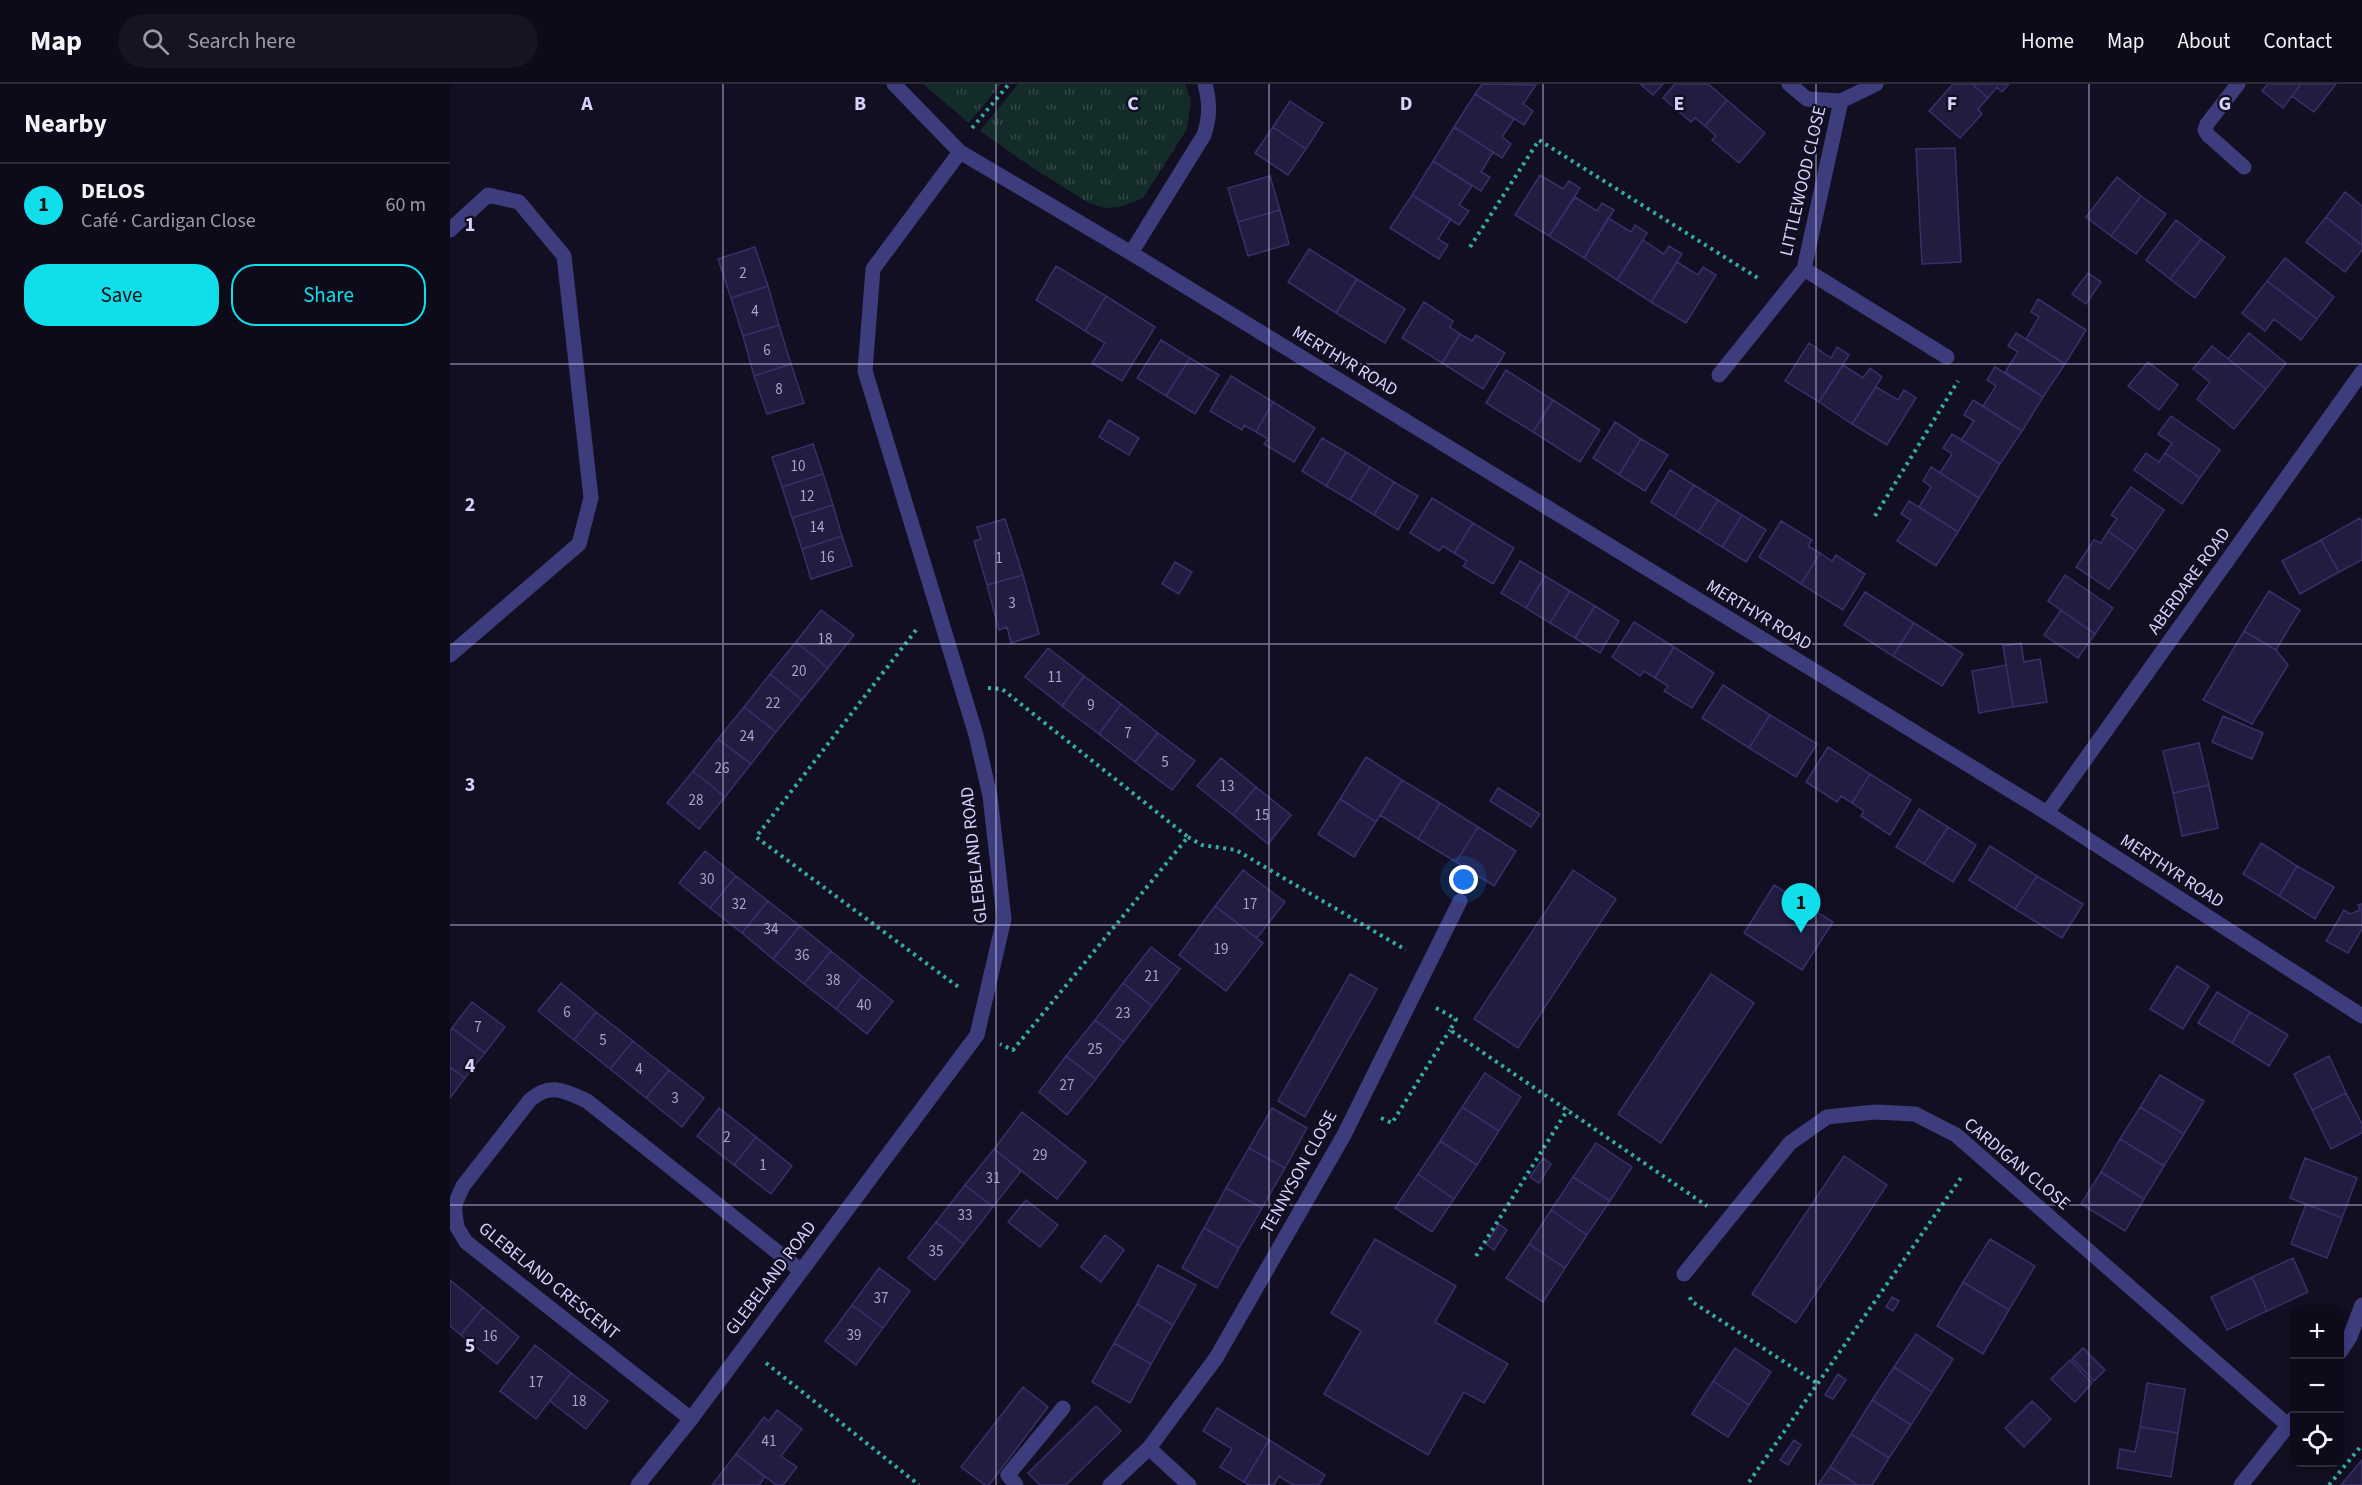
<!DOCTYPE html>
<html lang="en">
<head>
<meta charset="utf-8">
<style>
  body { margin:0; font-family:"Source Sans 3",sans-serif; background:#161422; color:#f1f3f6 }
  .controls { position:absolute; right:18px; bottom:18px; display:grid; overflow:hidden; border-radius:12px; box-shadow:0 3px 9px #0003 }
  .controls button { width:54px; height:54px; display:grid; place-items:center; padding:0; border:0; border-bottom:2px solid #2d2b38; background:#0d0b19; color:#f1f3f6; font:30px sans-serif }
  .you { position:absolute; left:1014px; top:796px; width:21px; height:21px; margin:-15px; border:4px solid #fff; border-radius:50%; background:#1a73e8; box-shadow:0 0 0 9px #1a73e833 }
  .badge { display:grid; place-items:center; width:39px; height:39px; border-radius:50%; background:#10deeb; color:#111; font-size:20px; font-weight:700 }
  .pin { position:absolute; translate:-50% -50px; filter:drop-shadow(0 2px 3px #0008) }
  .pin::after { content:''; position:absolute; top:32px; width:21px; height:18px; background:inherit; clip-path:polygon(0 0,100% 0,50% 100%) }
  .list { margin:0; padding:0; list-style:none }
  h2 { display:flex; justify-content:space-between; align-items:center; height:78px; margin:0; padding:0 24px; font-size:26px }
  h2 small { font-size:20px; font-weight:400; color:#9a9ba2 }
  .list li { display:grid; grid-template-columns:39px 1fr auto; gap:18px; align-items:center; box-sizing:border-box; height:84px; padding:0 24px; border-top:2px solid #2d2b38 }
  .list b { display:block; font-size:22px; white-space:nowrap }
  .list p { margin:0; font-size:20px; white-space:nowrap; color:#9a9ba2 }
  .list em { font-size:20px; font-style:normal; color:#9a9ba2 }
  .actions { display:flex; gap:12px; padding:18px 24px }
  .actions a { flex:1; padding:14px 0; border:2px solid #10deeb; border-radius:24px; text-align:center; font-size:21px; color:#10deeb }
  .actions .main { background:#10deeb; color:#111 }
  .icon { flex:none; width:33px; height:33px; fill:none; stroke:currentColor; stroke-width:2; stroke-linecap:round; stroke-linejoin:round }
  .map { position:relative; flex:none; width:1912px; height:1401px; overflow:hidden }
  header { display:flex; align-items:center; gap:36px; box-sizing:border-box; height:84px; padding:0 30px; background:#0d0b19; border-bottom:2px solid #2d2b38 }
  header strong { font-size:28px }
  nav { display:flex; gap:33px; margin-inline-start:auto; font-size:21px }
  .search { width:420px; height:54px; background:#161422; display:flex; align-items:center; gap:15px; box-sizing:border-box; padding:0 21px; border-radius:33px; color:#9a9ba2; font-size:22px }
  main { display:flex }
  aside { flex:1; background:#0d0b19 }
  .map>svg:first-child { display:block }
  .grass { fill:url(#grass-tufts) }
  .building { fill:#221c41; stroke:#39306b; stroke-width:1.5 }
  .lines { fill:none; stroke-linecap:round; stroke-linejoin:round }
  .path { stroke:#36aca0; stroke-width:4; stroke-dasharray:3 4.5; stroke-linecap:butt }
  .minor { stroke:#3d3d7d; stroke-width:15 }
  .grid { fill:none; stroke:#d5d2fc; stroke-width:1.5; stroke-opacity:0.55 }
  .labels { text-anchor:middle; dominant-baseline:central; stroke-width:4.5; stroke-linejoin:round; paint-order:stroke }
  .number-label { font-size:15px; fill:#a8a4cd }
  .street-label { font-size:18px; fill:#d5d2fc; stroke:#110f21 }
  .grid-label { font-size:20px; text-anchor:middle; font-weight:bold; fill:#d5d2fc; stroke:#110f21; stroke-width:4.5; stroke-linejoin:round; paint-order:stroke }
</style>
</head>
<body>
<header>
<strong>Map</strong>
<div class="search"><svg class="icon" aria-label="search" viewBox="0 0 24 24"><circle cx="10" cy="10" r="6"/><path d="M15 15l6 6"/></svg>Search here</div>
<nav><a>Home</a><a>Map</a><a>About</a><a>Contact</a></nav>
</header>
<main>
<aside>
<h2>Nearby<small></small></h2>
<ul class="list">
<li><span class="badge">1</span><div><b>DELOS</b><p>Café · Cardigan Close</p></div><em>60 m</em></li>
</ul>
<div class="actions"><a class="main">Save</a><a>Share</a></div>
</aside>
<div class="map">
<svg width="1912" height="1401" viewBox="0 0 1912 1401">
  <defs>
    <pattern id="grass-tufts" width="24" height="20" patternUnits="userSpaceOnUse" patternTransform="scale(1.5)"><rect width="24" height="20" fill="#132b29"/><path d="M3 7l-1-3M5 7V3M7 7l1-3M15 17l-1-3M17 17v-4M19 17l1-3" fill="none" stroke="#344949"/></pattern>
  </defs>
  <rect width="100%" height="100%" fill="#110f21"/>
  <path class="grass" d="M473,0h78l-32,39z
    M568,0h167l6,16 -4,29 -44,69 -23,9 -16,1 -17,-6 -54,-34 -53,-37z"/>
  <path class="building" d="M1032,0l54,1 -13,19 10,7 -9,14 -49,-31z
    M1190,0h23l-10,11z
    M1225,0h33l19,16 -22,26 -10,-8 -4,4 -28,-24z
    M1503,0h19l16,14 -10,11 4,5 -22,24 -31,-27z
    M1522,0h37l-7,8 -5,-5 -9,11z
    M1818,0h33l-18,24 -21,-17z
    M1851,0h35l-22,28 -22,-16z
    M1025,10l39,25 -12,18 9,7 -9,14 -48,-31z
    M1277,16l38,33 -26,30 -27,-23 4,-4 -11,-10z
    M840,17l33,22 -17,26 -33,-22z
    M823,43l33,22 -18,26 -33,-22z
    M1004,43l39,25 -12,20 9,5 -9,14 -48,-30z
    M1505,64l6,114 -39,2 -6,-115z
    M983,77l39,25 -13,19 10,6 -10,14 -47,-30z
    M1090,91l23,14 6,-8 11,7 -31,48 -34,-21z
    M820,92l10,34 -42,12 -10,-34z
    M1667,93l24,19 -30,40 -25,-19z
    M1895,108l17,14v39l-36,-28z
    M962,111l39,24 -13,20 10,6 -9,14 -49,-31z
    M1691,112l25,18 -30,40 -25,-18z
    M1125,113l22,14 5,-8 12,7 -30,48 -35,-22z
    M830,126l9,34 -41,12 -10,-34z
    M1876,133l36,28v5l-17,22 -39,-30z
    M1158,134l23,14 4,-7 12,8 -30,47 -33,-22z
    M1726,136l25,19 -31,40 -24,-19z
    M1751,155l24,18 -30,41 -25,-19z
    M1193,156l21,14 5,-8 13,8 -31,48 -34,-22z
    M305,163l13,39 -37,12 -13,-39z
    M859,165l48,30 -21,34 -48,-31z
    M1835,174l49,39 -17,22 -50,-38z
    M1227,178l21,13 5,-8 13,8 -30,48 -35,-21z
    M606,182l50,30 -21,35 -49,-31z
    M1638,189l13,9 -15,22 -14,-10z
    M907,195l48,30 -20,34 -49,-30z
    M1817,197l50,38 -16,21 -27,-21 -9,12 -23,-18z
    M318,202l11,39 -36,11 -12,-38z
    M656,212l49,31 -33,54 -30,-18 13,-20 -20,-12z
    M1588,215l48,31 -21,34 -39,-25 13,-22 -8,-5z
    M974,218l29,19 -3,6 10,7 -18,29 -40,-25z
    M329,241l12,39 -37,12 -11,-40z
    M1566,249l49,31 -22,33 -38,-25 13,-20 -10,-6z
    M1799,249l37,30 -20,26 -38,-30z
    M1010,250l12,7 4,-6 29,18 -22,36 -41,-26z
    M711,256l29,18 -24,38 -29,-18z
    M1359,259l22,15 6,-11 12,8 -30,47 -34,-21z
    M1762,262l54,43 -32,40 -37,-30 13,-17 -17,-13z
    M740,274l29,17 -24,39 -29,-18z
    M1698,278l30,23 -19,25 -31,-24z
    M341,280l13,39 -37,11 -13,-38z
    M1393,281l20,13 7,-10 12,9 -30,47 -33,-22z
    M1545,283l48,30 -21,34 -39,-25 13,-20 -9,-6z
    M1056,286l47,30 -20,32 -47,-29z
    M781,292l42,26 -17,30 -12,-7 -2,5 -32,-19z
    M1426,303l22,13 6,-10 12,8 -29,47 -35,-21z
    M1103,316l47,30 -20,32 -47,-30z
    M1523,316l49,31 -22,33 -39,-24 13,-19 -10,-6z
    M823,318l42,26 -21,34 -30,-18 4,-5 -12,-7z
    M1721,332l49,34 -20,28 -35,-25 7,-10 -14,-9z
    M659,336l30,18 -10,17 -30,-18z
    M1165,338l26,17 -22,36 -26,-17z
    M1502,350l48,30 -21,34 -39,-25 12,-19 -9,-6z
    M872,354l24,14 -20,34 -24,-15z
    M1191,355l27,16 -23,36 -26,-16z
    M363,360l10,30 -41,13 -10,-30z
    M896,368l24,15 -20,33 -24,-14z
    M1696,369l13,9 6,-9 35,25 -18,26 -48,-34z
    M920,383l24,15 -20,33 -24,-15z
    M1481,383l48,31 -21,34 -39,-25 12,-20 -8,-6z
    M1220,386l24,15 -20,32 -23,-15z
    M373,390l10,31 -41,13 -10,-31z
    M944,398l24,14 -20,34 -24,-15z
    M1244,401l24,15 -20,32 -24,-15z
    M1681,403l33,23 -28,41 -28,-20 9,-12 -6,-4z
    M982,414l41,25 -19,30 -11,-7 -4,5 -29,-18z
    M1268,416l24,15 -20,32 -24,-15z
    M1459,417l49,31 -22,34 -39,-25 14,-21 -10,-6z
    M383,421l9,31 -40,13 -10,-31z
    M1292,431l24,15 -20,32 -24,-15z
    M1910,434l2,4v38l-23,12 -18,-32z
    M555,435l18,56 -36,10 -13,-44 7,-2 -4,-12z
    M1331,437l31,19 -4,6 12,7 -19,31 -42,-27z
    M1023,439l41,25 -21,36 -30,-18 4,-5 -13,-8z
    M1658,447l28,20 -27,38 -33,-22 18,-27 7,3z
    M392,452l10,30 -41,13 -9,-30z
    M1871,456l18,32 -39,22 -18,-33z
    M1370,469l12,8 4,-6 29,19 -22,36 -42,-26z
    M1070,477l25,15 -19,32 -25,-15z
    M725,478l17,10 -13,22 -17,-10z
    M573,491l16,59 -28,9 -4,-16 -8,3 -12,-45z
    M1615,491l48,33 -18,26 -47,-33z
    M1095,492l25,15 -20,32 -24,-15z
    M1120,507l25,15 -20,32 -25,-15z
    M1819,507l31,19 -24,40 -32,-19z
    M1415,508l49,31 -21,33 -49,-31z
    M1145,522l24,15 -19,32 -25,-15z
    M371,526l33,25 -26,33 -32,-26z
    M1611,526l34,24 -17,24 -34,-23z
    M1184,538l40,25 -19,31 -11,-7 -4,5 -28,-19z
    M1464,539l49,31 -21,32 -49,-30z
    M1794,547l32,19 12,15 -36,59 -49,-24z
    M346,558l32,26 -26,32 -32,-26z
    M1571,559l3,19 16,-3 7,43 -34,5 -10,-61z
    M1224,563l40,26 -22,35 -28,-17 4,-5 -13,-8z
    M598,564l36,28 -22,30 -37,-29z
    M1556,581l7,42 -34,6 -7,-42z
    M320,590l32,26 -26,32 -32,-25z
    M634,592l37,28 -22,30 -37,-28z
    M1273,601l47,30 -21,33 -47,-30z
    M671,620l37,29 -23,29 -36,-28z
    M294,623l32,25 -25,32 -33,-25z
    M1320,631l47,29 -21,33 -47,-29z
    M1773,632l40,17 -11,26 -40,-17z
    M708,649l37,28 -23,29 -37,-28z
    M268,655l33,25 -26,33 -32,-26z
    M1749,659l10,42 -36,8 -10,-42z
    M1378,663l42,27 -18,29 -11,-7 -4,6 -31,-20z
    M916,673l36,23 -26,42 -36,-23z
    M771,674l35,29 -23,28 -36,-29z
    M243,687l32,26 -26,32 -32,-26z
    M1420,690l41,26 -21,35 -29,-19 3,-5 -12,-8z
    M952,696l38,23 -22,36 -38,-24z
    M1759,701l9,43 -36,8 -9,-43z
    M806,703l35,28 -23,29 -35,-29z
    M1048,704l42,26 -9,13 -41,-26z
    M890,715l36,23 -22,35 -36,-23z
    M990,719l38,24 -22,35 -38,-23z
    M1469,725l29,18 -24,37 -28,-17z
    M1028,743l38,24 -22,35 -38,-24z
    M1498,743l28,18 -23,37 -29,-18z
    M1811,759l36,23 -18,30 -36,-22z
    M1540,762l47,30 -22,33 -46,-29z
    M255,767l31,25 -26,32 -31,-25z
    M1847,782l37,21 -19,32 -36,-23z
    M793,786l42,32 -28,36 -42,-32z
    M1123,786l43,29 -98,149 -44,-29z
    M286,792l32,25 -26,32 -32,-25z
    M1587,792l46,28 -21,34 -47,-29z
    M1324,801l59,37 -31,48 -58,-37z
    M318,817l32,25 -27,33 -31,-26z
    M1912,820v25l-14,24 -22,-12 18,-31 6,4 10,-4 -2,-5z
    M765,822l48,37 -37,48 -47,-36z
    M350,842l31,25 -27,33 -31,-25z
    M701,863l29,22 -28,37 -29,-23z
    M381,867l31,25 -26,33 -32,-25z
    M1727,882l32,20 -26,43 -33,-20z
    M900,890l27,15 -72,128 -27,-16z
    M1261,890l43,29 -93,140 -43,-29z
    M412,892l31,25 -26,33 -31,-25z
    M111,899l35,29 -22,28 -36,-29z
    M673,899l29,23 -28,36 -29,-22z
    M1767,908l33,20 -18,31 -34,-20z
    M22,918l33,25 -20,26 -33,-25z
    M146,928l37,29 -23,28 -36,-29z
    M1800,928l38,23 -19,31 -37,-23z
    M645,936l29,22 -28,37 -30,-23z
    M2,944l33,25 -20,25 -15,-11v-37z
    M183,957l36,29 -23,28 -36,-29z
    M616,972l30,23 -29,36 -28,-23z
    M1879,972l17,37 -34,17 -18,-36z
    M0,983l15,11 -15,20z
    M219,986l35,28 -22,29 -36,-29z
    M1035,989l36,24 -22,34 -37,-24z
    M1710,991l44,26 -20,33 -44,-27z
    M1896,1009l16,31v9l-31,16 -19,-39z
    M1012,1023l37,24 -22,34 -37,-24z
    M1690,1023l44,27 -20,32 -44,-27z
    M269,1024l37,29 -22,28 -37,-29z
    M822,1024l35,20 -22,40 -36,-20z
    M572,1028l64,50 -29,37 -63,-50z
    M306,1053l36,29 -21,28 -37,-29z
    M1670,1055l44,27 -20,33 -43,-27z
    M990,1057l37,24 -23,34 -36,-25z
    M1146,1059l36,24 -22,34 -37,-24z
    M799,1064l36,20 -23,40 -36,-20z
    M544,1065l27,22 -28,36 -28,-22z
    M1394,1072l43,29 -91,138 -44,-29z
    M1093,1074l8,6 -12,19 -9,-6z
    M1855,1074l52,20 -15,40 -52,-20z
    M1651,1088l43,27 -19,32 -44,-27z
    M968,1090l36,25 -22,33 -37,-24z
    M1123,1093l37,24 -23,34 -36,-25z
    M515,1101l28,22 -29,37 -28,-22z
    M776,1104l36,20 -23,40 -35,-20z
    M576,1116l32,25 -18,22 -32,-25z
    M1856,1120l36,14 -15,40 -36,-14z
    M1101,1126l36,25 -22,33 -36,-24z
    M486,1138l28,22 -29,36 -27,-22z
    M1049,1140l8,6 -13,20 -8,-6z
    M754,1144l35,20 -22,40 -35,-20z
    M655,1151l19,15 -23,32 -20,-15z
    M925,1155l81,47 -21,36 73,42 -24,39 -20,-11 -36,63 -104,-61 37,-63 -30,-18z
    M1540,1155l45,27 -26,44 -46,-28z
    M1079,1160l36,24 -22,34 -37,-24z
    M1843,1174l15,34 -41,19 -15,-34z
    M708,1181l38,20 -23,40 -36,-21z
    M429,1184l31,23 -27,37 -31,-23z
    M1802,1193l15,34 -40,19 -16,-33z
    M0,1196l33,27 -22,28 -11,-9z
    M1513,1198l46,28 -26,44 -46,-28z
    M1442,1213l7,4 -6,10 -7,-4z
    M687,1220l36,21 -22,39 -37,-21z
    M402,1221l31,23 -27,37 -31,-24z
    M33,1223l36,30 -22,27 -36,-29z
    M1466,1250l37,25 -21,33 -38,-25z
    M664,1259l37,21 -21,39 -38,-21z
    M85,1261l36,28 -35,46 -36,-28z
    M1285,1264l36,24 -22,33 -36,-24z
    M1633,1264l22,22 -11,11 -22,-22z
    M1620,1276l22,23 -17,19 -24,-23z
    M1444,1283l38,25 -21,33 -39,-25z
    M121,1289l37,28 -22,28 -36,-28z
    M1388,1290l8,6 -13,19 -8,-4z
    M1263,1297l36,24 -21,32 -36,-23z
    M1697,1299l38,6 -7,44 -38,-6z
    M573,1303l25,20 -59,78h-4l-24,-18z
    M1422,1316l39,25 -22,33 -38,-24z
    M1582,1317l19,18 -27,28 -19,-19z
    M646,1322l25,25 -55,54h-26l-12,-12z
    M767,1324l52,32 -25,42 -24,-15 12,-18 -29,-18z
    M327,1326l25,19 -21,27 16,11 -14,18h-7l-40,-31 28,-37 5,4z
    M1690,1343l38,6 -7,44 -54,-9 3,-19 15,3z
    M1401,1350l38,24 -17,27h-14l-28,-18z
    M819,1356l56,35 -6,10h-26l-14,-9 -5,9h-25l-5,-3z
    M1344,1356l7,5 -13,20 -8,-5z
    M286,1370l29,23 -6,8h-47z
    M1912,1376v25h-21z
    M1380,1383l28,18h-40z"/>
  <g class="lines">
    <path class="path" d="M522,44l37,-44
      M1020,163l69,-107 222,140
      M1425,432l83,-135
      M466,546l-160,207 205,152
      M538,604l14,1 186,148 -175,213 -13,-6
      M738,753l14,8 34,5 170,100
      M986,924l20,11 -6,11 257,176
      M931,1034l11,5 58,-93
      M1026,1172l92,-147
      M1240,1213l1,4 127,83
      M316,1279l153,122
      M1299,1398l214,-307
      M1879,1401l33,-40"/>
    <path class="minor" d="M444,0l66,68 171,101 916,560 315,203
      M1339,0l18,15 34,2 35,-17
      M1788,0l-31,40 -2,6 3,5 36,32
      M0,146l38,-35 31,7 45,54 27,242 -12,46 -129,111
      M681,169l73,-118c6,-18 6,-32 1,-51
      M1354,185l143,88
      M1269,291l85,-106 37,-168
      M1597,729l315,-441
      M1234,1190l106,-131 37,-26 48,-5 40,2 41,21 333,291
      M1890,1268l10,-15 12,-32
      M241,1335l-225,-177 -9,-15 -2,-14v-9l8,-18 67,-86c20,-18 35,-9 57,1l213,169
      M699,1364l40,37
      M188,1401l53,-66 286,-384 27,-116 -14,-123 -14,-61 -111,-364 8,-102 87,-117
      M566,1401l-8,-10 55,-67
      M660,1401l39,-37 67,-90 128,-223 116,-234
      M1791,1401l53,-67"/>
  </g>
  <path class="grid" d="M273,0v1401M546,0v1401M819,0v1401M1093,0v1401M1366,0v1401M1639,0v1401M0,280h1912M0,560h1912M0,841h1912M0,1121h1912"/>
  <g class="labels">
    <g class="number-label">
      <text x="293" y="189">2</text>
      <text x="305" y="227">4</text>
      <text x="317" y="266">6</text>
      <text x="329" y="305">8</text>
      <text x="348" y="382">10</text>
      <text x="357" y="412">12</text>
      <text x="367" y="443">14</text>
      <text x="377" y="473">16</text>
      <text x="549" y="474">1</text>
      <text x="562" y="519">3</text>
      <text x="375" y="555">18</text>
      <text x="349" y="587">20</text>
      <text x="605" y="593">11</text>
      <text x="323" y="619">22</text>
      <text x="641" y="621">9</text>
      <text x="678" y="649">7</text>
      <text x="297" y="652">24</text>
      <text x="715" y="678">5</text>
      <text x="272" y="684">26</text>
      <text x="777" y="702">13</text>
      <text x="246" y="716">28</text>
      <text x="812" y="731">15</text>
      <text x="257" y="795">30</text>
      <text x="289" y="820">32</text>
      <text x="800" y="820">17</text>
      <text x="321" y="845">34</text>
      <text x="771" y="865">19</text>
      <text x="352" y="871">36</text>
      <text x="702" y="892">21</text>
      <text x="383" y="896">38</text>
      <text x="414" y="921">40</text>
      <text x="117" y="928">6</text>
      <text x="673" y="929">23</text>
      <text x="28" y="943">7</text>
      <text x="153" y="956">5</text>
      <text x="645" y="965">25</text>
      <text x="189" y="985">4</text>
      <text x="617" y="1001">27</text>
      <text x="225" y="1014">3</text>
      <text x="277" y="1053">2</text>
      <text x="590" y="1071">29</text>
      <text x="313" y="1081">1</text>
      <text x="543" y="1094">31</text>
      <text x="515" y="1131">33</text>
      <text x="486" y="1167">35</text>
      <text x="431" y="1214">37</text>
      <text x="404" y="1251">39</text>
      <text x="40" y="1252">16</text>
      <text x="86" y="1298">17</text>
      <text x="129" y="1317">18</text>
      <text x="319" y="1357">41</text>
    </g>
    <g class="street-label">
      <text transform="translate(1353 97) rotate(-77)">LITTLEWOOD CLOSE</text>
      <text transform="translate(895 277) rotate(31)">MERTHYR ROAD</text>
      <text transform="translate(1739 497) rotate(-54)">ABERDARE ROAD</text>
      <text transform="translate(1309 531) rotate(31)">MERTHYR ROAD</text>
      <text transform="translate(524 771) rotate(-96)">GLEBELAND ROAD</text>
      <text transform="translate(1722 787) rotate(33)">MERTHYR ROAD</text>
      <text transform="translate(1567 1080) rotate(40)">CARDIGAN CLOSE</text>
      <text transform="translate(849 1088) rotate(-61)">TENNYSON CLOSE</text>
      <text transform="translate(321 1194) rotate(-53)">GLEBELAND ROAD</text>
      <text transform="translate(99 1197) rotate(39)">GLEBELAND CRESCENT</text>
    </g>
  </g>
  <g class="grid-label">
    <text x="137" y="26">A</text>
    <text x="410" y="26">B</text>
    <text x="683" y="26">C</text>
    <text x="956" y="26">D</text>
    <text x="1229" y="26">E</text>
    <text x="1502" y="26">F</text>
    <text x="1775" y="26">G</text>
    <text x="20" y="147">1</text>
    <text x="20" y="427">2</text>
    <text x="20" y="707">3</text>
    <text x="20" y="988">4</text>
    <text x="20" y="1268">5</text>
  </g>
</svg>
<div class="controls">
<button>+</button>
<button>−</button>
<button><svg class="icon" aria-label="locate" viewBox="0 0 24 24"><circle cx="12" cy="12" r="6"/><path d="M12 2v4M12 18v4M2 12h4M18 12h4"/></svg></button>
</div>
<div class="you"></div>
<div class="pin badge" style="left:1351px;top:849px">1</div>
</div>
</main>
</body>
</html>
